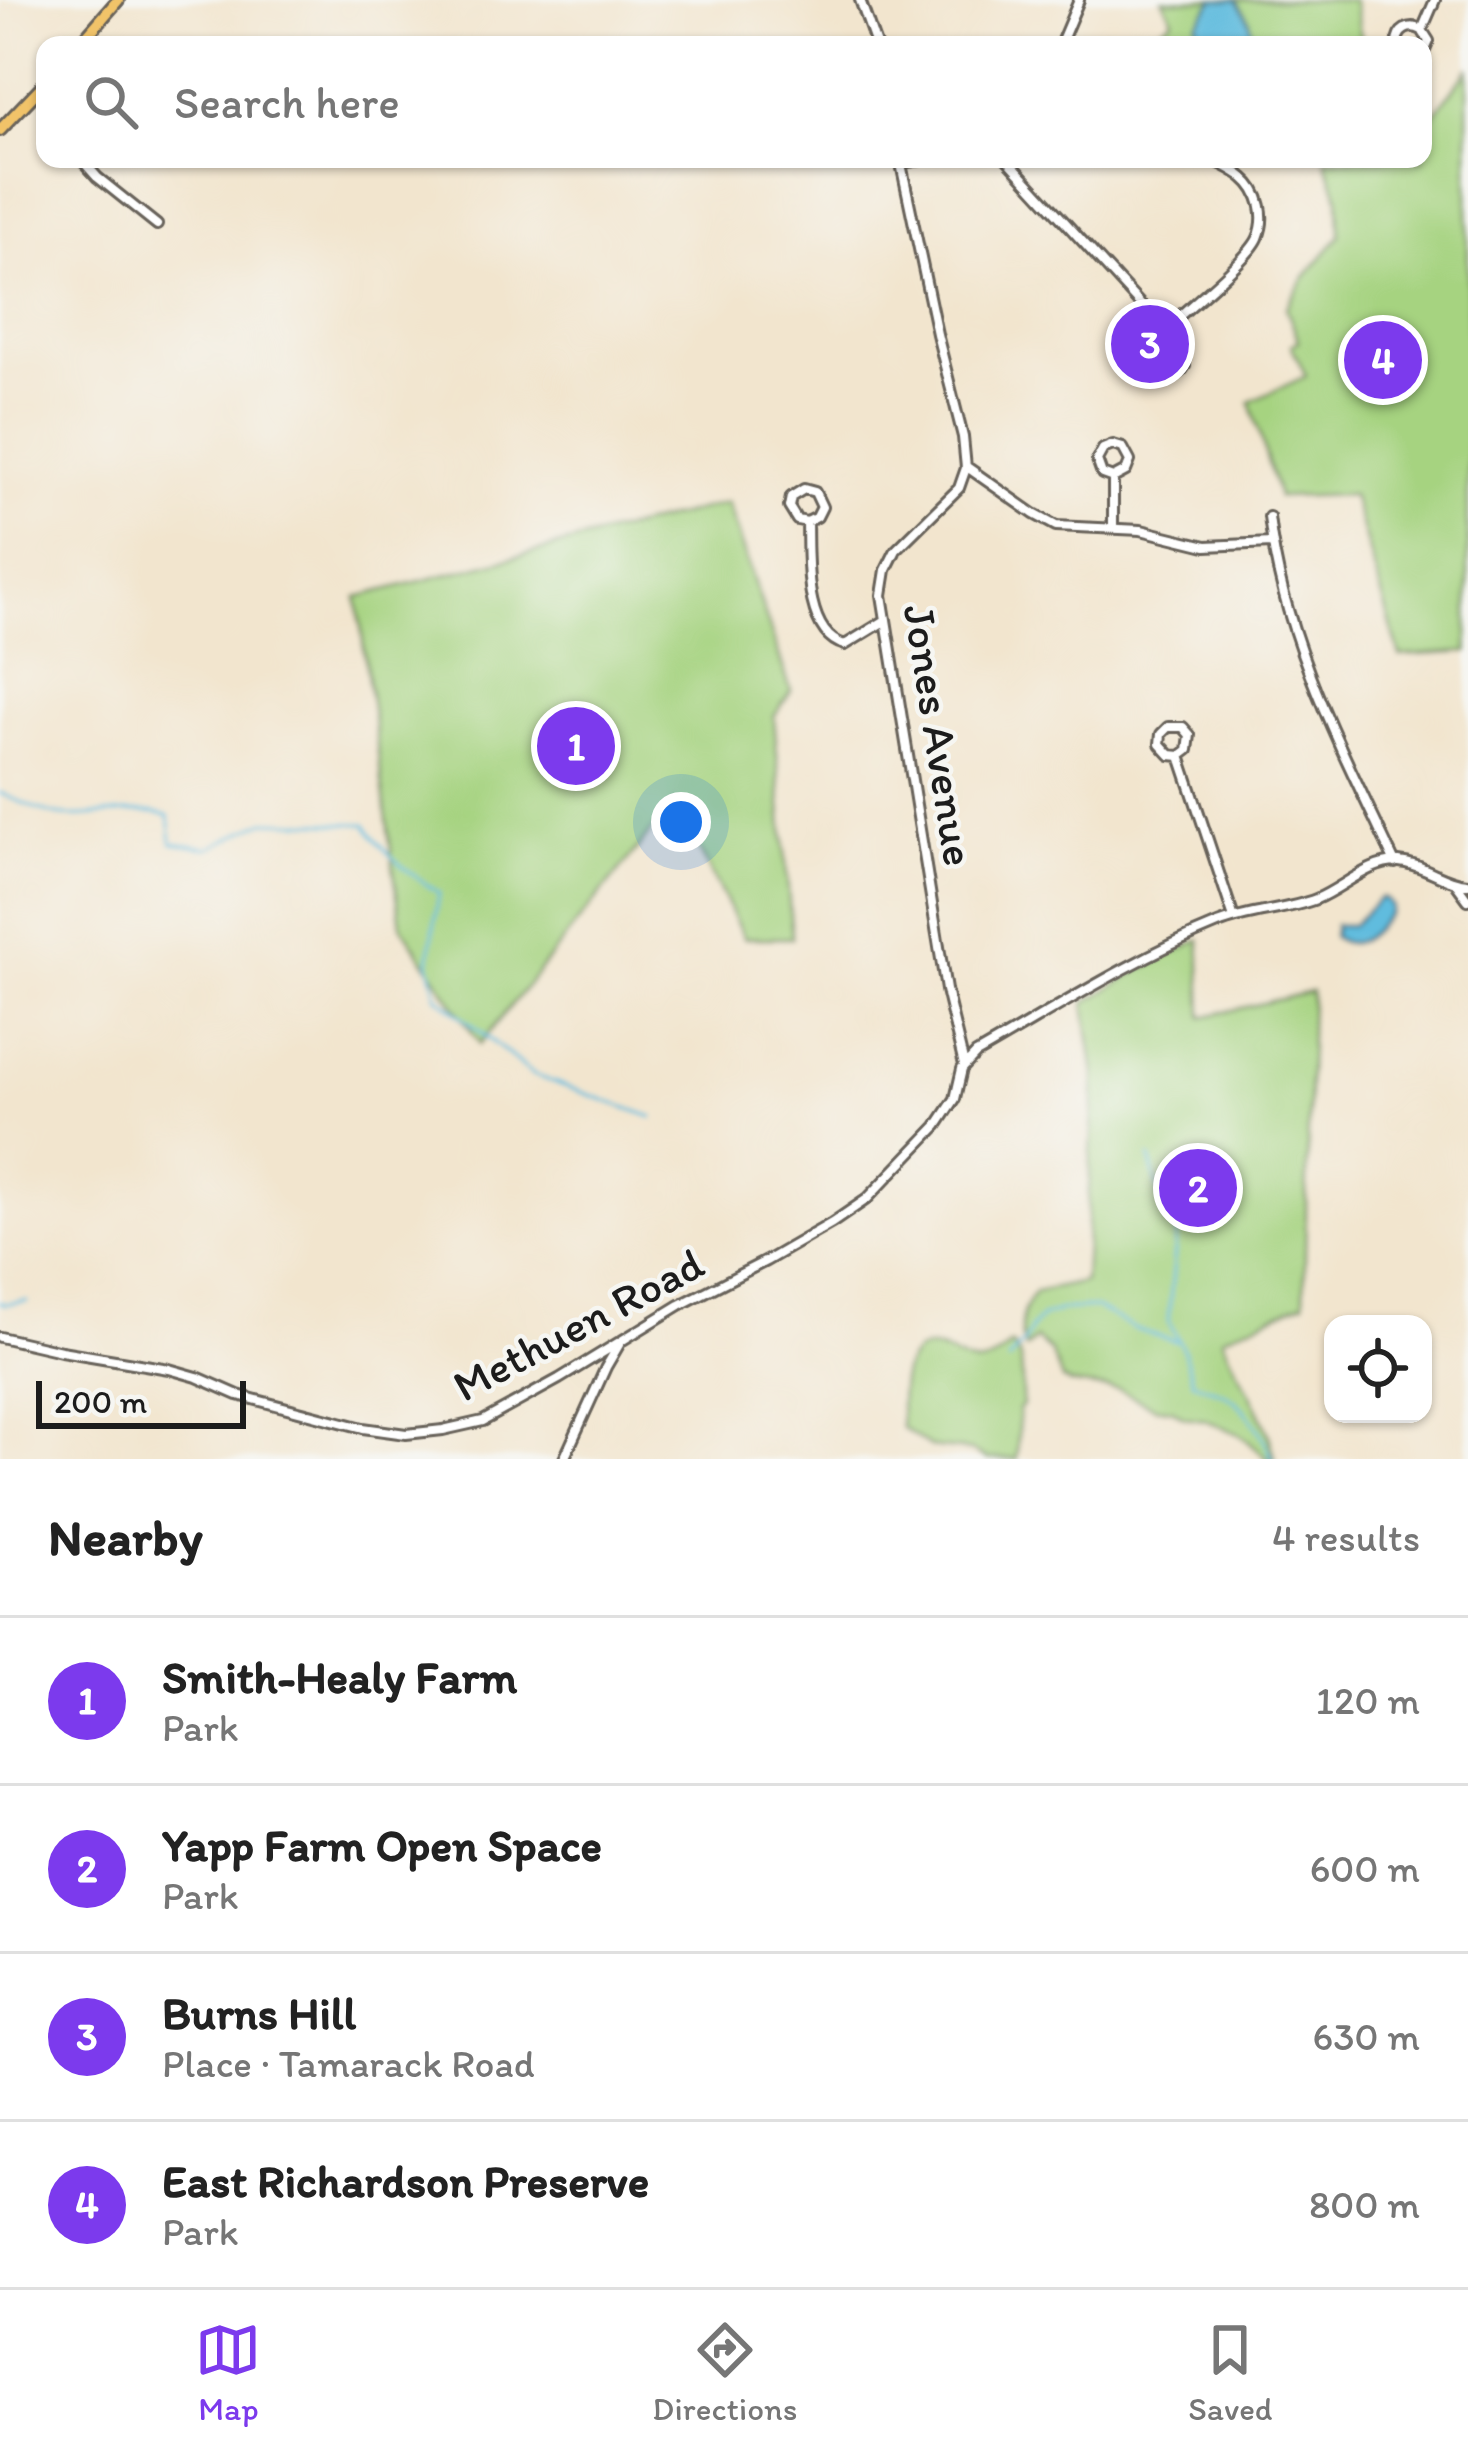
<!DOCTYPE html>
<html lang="en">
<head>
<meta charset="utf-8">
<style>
  body { margin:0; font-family:Itim,sans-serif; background:#f6f6f6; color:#222 }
  .controls { position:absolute; right:36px; bottom:36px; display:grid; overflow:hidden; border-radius:24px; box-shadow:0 3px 9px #0004 }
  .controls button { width:108px; height:108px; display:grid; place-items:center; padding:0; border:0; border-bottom:3px solid #e0e0e0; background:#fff; color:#222; font:60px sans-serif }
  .scale { position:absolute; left:36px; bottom:30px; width:210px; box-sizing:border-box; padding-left:12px; border:6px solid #1c1c1c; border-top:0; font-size:33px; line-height:42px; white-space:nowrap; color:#1c1c1c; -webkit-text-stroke:9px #f6f6f2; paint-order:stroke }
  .you { position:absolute; left:681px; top:822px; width:42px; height:42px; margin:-30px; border:9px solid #fff; border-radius:50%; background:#1a73e8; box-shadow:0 0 0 18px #1a73e833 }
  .badge { display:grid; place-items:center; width:78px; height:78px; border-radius:50%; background:#7c3aed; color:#fff; font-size:39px; font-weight:700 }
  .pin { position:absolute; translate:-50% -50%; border:6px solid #fff; box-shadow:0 3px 12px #0006 }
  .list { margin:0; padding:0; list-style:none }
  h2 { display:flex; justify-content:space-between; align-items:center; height:156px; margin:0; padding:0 48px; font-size:51px }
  h2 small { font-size:39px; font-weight:400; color:#767676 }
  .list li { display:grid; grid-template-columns:78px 1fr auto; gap:36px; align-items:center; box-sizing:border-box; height:168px; padding:0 48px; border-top:3px solid #e0e0e0 }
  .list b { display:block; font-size:45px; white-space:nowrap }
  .list p { margin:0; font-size:39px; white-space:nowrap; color:#767676 }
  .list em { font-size:39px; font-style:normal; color:#767676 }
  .icon { flex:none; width:66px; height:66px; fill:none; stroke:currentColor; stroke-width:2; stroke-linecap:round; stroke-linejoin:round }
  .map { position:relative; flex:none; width:1468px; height:1459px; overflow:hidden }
  .search { position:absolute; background:#fff; box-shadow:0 3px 9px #0004; left:36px; right:36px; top:36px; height:132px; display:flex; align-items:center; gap:30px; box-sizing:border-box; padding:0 42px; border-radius:24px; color:#767676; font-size:45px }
  .sheet { height:828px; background:#fff }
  nav { display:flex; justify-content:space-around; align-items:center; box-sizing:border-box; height:168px; border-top:3px solid #e0e0e0; background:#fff; font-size:33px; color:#767676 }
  nav a { display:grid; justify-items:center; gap:6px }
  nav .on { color:#7c3aed }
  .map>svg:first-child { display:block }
  .green { fill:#a6d380; stroke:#61784e; stroke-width:3 }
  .water { fill:#60bcde; stroke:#3e6c7d; stroke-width:3 }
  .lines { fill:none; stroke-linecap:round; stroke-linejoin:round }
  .stream { stroke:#60bcde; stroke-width:3 }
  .minor-casing { stroke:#67625a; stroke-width:14 }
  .major-casing { stroke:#67625a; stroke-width:16 }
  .minor { stroke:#fff; stroke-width:8 }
  .major { stroke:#f1c369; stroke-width:10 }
  .labels { text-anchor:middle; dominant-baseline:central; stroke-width:9; stroke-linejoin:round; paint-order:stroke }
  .street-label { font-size:45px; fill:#1c1c1c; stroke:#f6f6f2 }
</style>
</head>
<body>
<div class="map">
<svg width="1468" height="1459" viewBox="0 0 1468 1459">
  <rect width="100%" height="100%" fill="#f6f6f2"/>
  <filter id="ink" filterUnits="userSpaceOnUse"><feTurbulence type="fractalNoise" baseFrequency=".00833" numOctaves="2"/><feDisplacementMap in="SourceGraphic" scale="24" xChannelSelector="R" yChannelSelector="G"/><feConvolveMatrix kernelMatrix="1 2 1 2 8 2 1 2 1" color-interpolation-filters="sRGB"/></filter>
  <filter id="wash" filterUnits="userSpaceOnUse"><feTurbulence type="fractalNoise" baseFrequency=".004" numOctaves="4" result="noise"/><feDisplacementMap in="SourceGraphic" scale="48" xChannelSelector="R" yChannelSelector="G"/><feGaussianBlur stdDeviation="2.7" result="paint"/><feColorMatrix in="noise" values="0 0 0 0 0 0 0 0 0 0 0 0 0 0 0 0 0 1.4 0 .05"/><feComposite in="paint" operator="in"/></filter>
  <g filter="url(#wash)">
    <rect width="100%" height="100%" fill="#f2e5ce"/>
    <path class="green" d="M1163,0h190l10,45h-178l-24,-17 12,-9z
      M1468,70v582l-68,4 -48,-161 -74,2 -28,-95 56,-26 -15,-31 8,-4 -13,-33 19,-31 35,-41 -1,-39 -14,-38h98v-31z
      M727,503l64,188 -17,26 18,221h-48l-69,-136 -195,242 -79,-119 -44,-328z
      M1200,940l3,77 108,-25 -7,310 -82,35c17,42 45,77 53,122h-7l-27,-24 -35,-15 -22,-3 -12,-8 -18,-2 -34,-17 -49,-6 -9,-4 -11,-28 -15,-13 -10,10c-10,-20 -4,-40 9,-57l49,-10 11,-207 -10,-72 58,-35z
      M1011,1345c17,14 8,40 12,61l-4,3 -2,50h-31l-14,-8 -42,-4 -29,-20c-2,-28 -4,-91 41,-76 12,4 23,13 36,13 14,-1 23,-11 33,-19z"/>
    <path class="water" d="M1214,0h22l14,22 4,23c-24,0 -49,5 -57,-21z
      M1380,898l6,2 5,6 -1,6c-16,19 -33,42 -57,25l2,-12h17z"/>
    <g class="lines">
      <path class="stream" d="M0,793c20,8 43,21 64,23 36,3 70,-11 105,0l3,27 37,5 56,-27 101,3c17,30 45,50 73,69l-10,69 8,34 96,79 120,42
        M1150,1158l10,37 12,17 5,19 -9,90 15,28 10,32c11,6 24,8 35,15 23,14 34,40 45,63
        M0,1302l4,2 23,-3
        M1008,1361l17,-19 6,-14 11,-11 19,-7 35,-2 41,22 39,11"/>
    </g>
  </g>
  <g filter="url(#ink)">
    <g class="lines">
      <g class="minor-casing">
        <path id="minor" d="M860,0l16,45
          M1422,30l13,-30
          M1422,30l7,11 -6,14
          M1060,45l19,-45
          M1397,45c0,-15 12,-22 25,-15
          M81,159l16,18 60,48
          M900,159l37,175 26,103 3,31 -7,20 -63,62 -10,20 -4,25 64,395 18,75
          M1007,159l165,180 13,14v13c-6,10 -14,12 -24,6l-6,-11 3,-9 14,-13
          M901,163l27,-4
          M1164,330c21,-20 84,-70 94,-92 9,-21 3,-46 -14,-60 -9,-8 -22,-13 -32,-19
          M967,467l67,47 22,12 85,4 65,16 66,-3
          M1113,478l-11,-4 -5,-14 6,-11 10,-4 10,3 7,13 -4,10 -13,7v50
          M1269,517c14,123 74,235 126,346
          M807,522l10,-5 5,-10 -7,-15 -11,-3 -13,8 -2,10 8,13 10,2c1,35 -4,112 38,123l41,-25
          M1180,756l8,-6 2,-15 -7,-8h-15l-7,7 -1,10 10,11 10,1 54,162
          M1457,885l11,15
          M0,1337l61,14 108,18 28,8 41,18 125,33 43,6 37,-4 40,-9 76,-42 121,-74 86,-44 66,-38 35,-24 70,-73 18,-27 7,-30 14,-15c79,-45 158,-96 242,-130 32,-13 67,-13 98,-25 27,-11 53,-38 83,-37 25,2 46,21 69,22
          M564,1459l42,-92 14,-24"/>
      </g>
      <g class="major-casing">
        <path id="major" d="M79,45l39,-45
          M0,130l45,-47"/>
      </g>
      <use href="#minor" class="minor"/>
      <use href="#major" class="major"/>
    </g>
  </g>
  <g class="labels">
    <g class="street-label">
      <text transform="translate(940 735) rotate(81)">Jones Avenue</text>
      <text transform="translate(578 1324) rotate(-28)">Methuen Road</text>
    </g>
  </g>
</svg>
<div class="controls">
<button><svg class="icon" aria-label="locate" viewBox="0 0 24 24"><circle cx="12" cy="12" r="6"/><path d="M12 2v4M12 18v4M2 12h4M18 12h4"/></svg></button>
</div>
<div class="scale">200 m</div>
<div class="you"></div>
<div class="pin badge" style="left:576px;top:746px">1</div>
<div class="pin badge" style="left:1198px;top:1188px">2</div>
<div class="pin badge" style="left:1150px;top:344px">3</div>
<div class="pin badge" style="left:1383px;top:360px">4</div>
<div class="search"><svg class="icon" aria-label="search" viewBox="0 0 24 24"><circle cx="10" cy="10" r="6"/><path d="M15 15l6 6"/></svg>Search here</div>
</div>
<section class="sheet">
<h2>Nearby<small>4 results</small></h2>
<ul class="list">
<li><span class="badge">1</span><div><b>Smith-Healy Farm</b><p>Park</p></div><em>120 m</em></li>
<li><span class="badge">2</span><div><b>Yapp Farm Open Space</b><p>Park</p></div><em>600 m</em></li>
<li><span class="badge">3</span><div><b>Burns Hill</b><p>Place · Tamarack Road</p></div><em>630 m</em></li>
<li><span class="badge">4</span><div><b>East Richardson Preserve</b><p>Park</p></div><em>800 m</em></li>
</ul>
</section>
<nav>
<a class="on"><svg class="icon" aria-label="map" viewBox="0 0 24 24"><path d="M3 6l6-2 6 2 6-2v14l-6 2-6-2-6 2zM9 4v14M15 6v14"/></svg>Map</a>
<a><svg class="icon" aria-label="directions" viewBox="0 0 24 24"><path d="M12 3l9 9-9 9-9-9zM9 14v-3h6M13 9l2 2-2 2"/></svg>Directions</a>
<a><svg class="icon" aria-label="saved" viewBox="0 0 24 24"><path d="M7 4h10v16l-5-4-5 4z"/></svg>Saved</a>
</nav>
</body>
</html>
